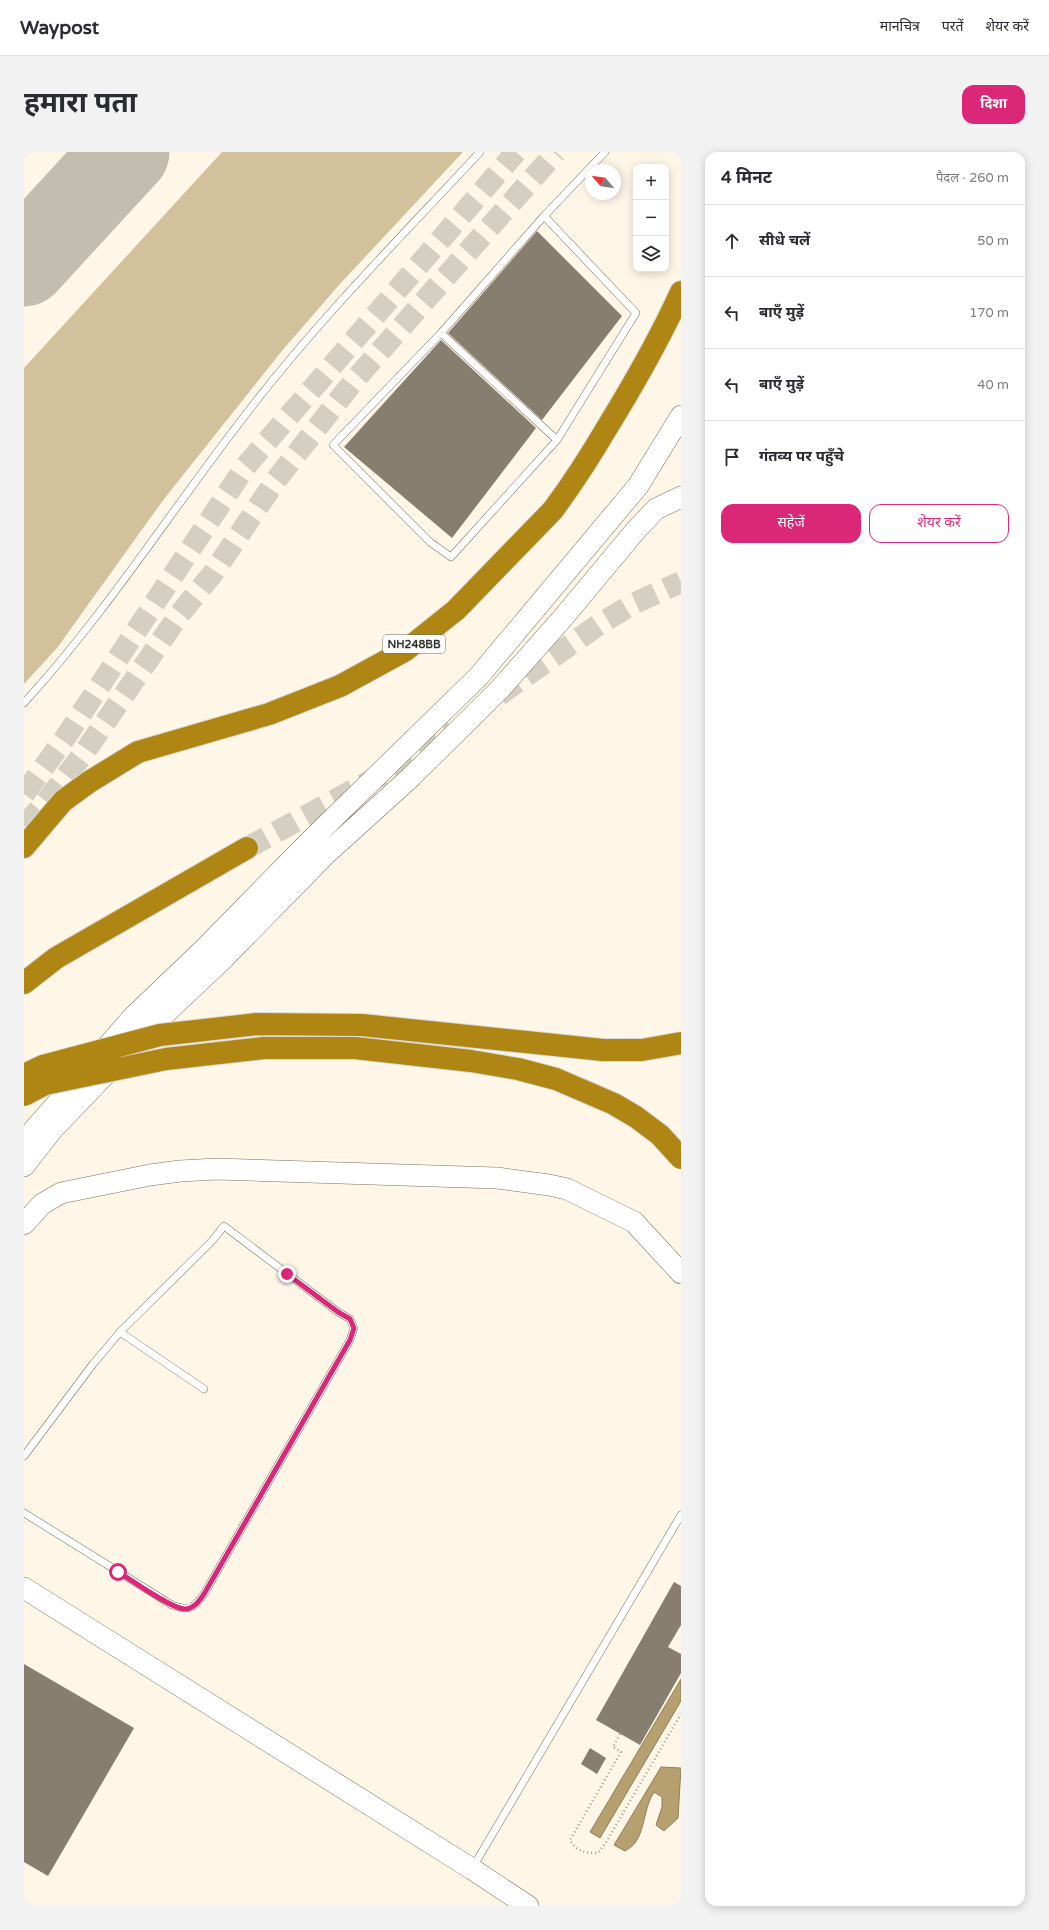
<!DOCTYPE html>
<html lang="hi">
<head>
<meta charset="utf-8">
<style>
  body { margin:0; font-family:"Varela Round","Noto Sans Devanagari",sans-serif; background:#f2f2f3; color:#2b2b33 }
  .controls { position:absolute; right:12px; top:12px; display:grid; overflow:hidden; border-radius:8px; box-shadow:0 2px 10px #0003 }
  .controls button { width:36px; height:36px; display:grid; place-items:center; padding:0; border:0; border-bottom:1px solid #e1e1e2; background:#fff; color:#2b2b33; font:20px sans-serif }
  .compass { position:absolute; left:561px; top:12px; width:36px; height:36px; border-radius:50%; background:#fff; box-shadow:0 2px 10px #0003; rotate:299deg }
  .stop { position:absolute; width:12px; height:12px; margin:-9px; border:3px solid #db2777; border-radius:50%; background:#fff }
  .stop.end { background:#db2777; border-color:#fff; box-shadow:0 1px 4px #0008 }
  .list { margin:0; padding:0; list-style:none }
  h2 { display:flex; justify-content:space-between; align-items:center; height:52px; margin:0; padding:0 16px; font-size:17px }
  h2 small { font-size:13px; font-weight:400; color:#7c7c81 }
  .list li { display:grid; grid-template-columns:26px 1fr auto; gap:12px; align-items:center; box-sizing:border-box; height:72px; padding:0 16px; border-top:1px solid #e1e1e2 }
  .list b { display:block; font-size:15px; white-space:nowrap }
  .list em { font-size:13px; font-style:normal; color:#7c7c81 }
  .actions { display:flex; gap:8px; padding:12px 16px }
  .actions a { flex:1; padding:9px 0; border:1px solid #db2777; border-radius:12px; text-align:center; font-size:14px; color:#db2777 }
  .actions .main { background:#db2777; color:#fff }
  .icon { flex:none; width:22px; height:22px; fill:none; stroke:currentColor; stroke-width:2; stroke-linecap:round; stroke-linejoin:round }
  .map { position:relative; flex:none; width:657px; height:1754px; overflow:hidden; border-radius:12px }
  header { display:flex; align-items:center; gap:24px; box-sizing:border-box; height:56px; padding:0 20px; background:#fff; border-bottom:1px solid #e1e1e2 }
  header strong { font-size:19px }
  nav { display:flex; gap:22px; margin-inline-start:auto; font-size:14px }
  .intro { display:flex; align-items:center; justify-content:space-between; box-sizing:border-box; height:96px; padding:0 24px }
  h1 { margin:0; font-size:28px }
  .button { padding:10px 18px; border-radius:12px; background:#db2777; color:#fff; font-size:14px; font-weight:700 }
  main { display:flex; gap:24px; padding:0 24px }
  aside { flex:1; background:#fff; border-radius:12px; box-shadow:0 2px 10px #0003 }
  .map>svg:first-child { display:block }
  .green { fill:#d3c19b }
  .water { fill:#b7a070; stroke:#8f7e5a }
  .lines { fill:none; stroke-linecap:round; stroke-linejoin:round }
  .taxiway { stroke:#c3bdb0; stroke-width:35 }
  .runway { stroke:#c3bdb0; stroke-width:87 }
  .building { fill:#867e6e }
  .highway-tunnel { stroke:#d5cfc2; stroke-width:22; stroke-dasharray:22 11; stroke-linecap:butt }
  .lane-casing { stroke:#797261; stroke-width:8 }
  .secondary-casing { stroke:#797261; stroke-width:22 }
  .highway-casing { stroke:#dadad8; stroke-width:24 }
  .path { stroke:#a49f93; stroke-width:2.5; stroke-dasharray:1 3; stroke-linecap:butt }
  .lane { stroke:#fff; stroke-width:7 }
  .secondary { stroke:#fff; stroke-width:21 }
  .highway { stroke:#af8613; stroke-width:22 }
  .highway-bridge-casing { stroke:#dadad8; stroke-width:24; stroke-linecap:butt }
  .highway-bridge { stroke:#af8613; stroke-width:22 }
  .route { stroke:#db2777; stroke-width:5 }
  .labels { text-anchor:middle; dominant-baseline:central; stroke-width:3.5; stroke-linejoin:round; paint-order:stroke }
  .shield { fill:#fff; stroke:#706d68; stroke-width:1 }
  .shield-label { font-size:11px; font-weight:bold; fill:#322f28 }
</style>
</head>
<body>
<header>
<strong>Waypost</strong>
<nav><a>मानचित्र</a><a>परतें</a><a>शेयर करें</a></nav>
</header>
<div class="intro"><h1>हमारा पता</h1><a class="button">दिशा</a></div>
<main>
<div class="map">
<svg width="657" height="1754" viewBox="0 0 657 1754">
  <rect width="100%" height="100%" fill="#fef7e8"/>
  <path class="green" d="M198,0h241l-124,133 -58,67 -117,147 -107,149 -33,36v-316z"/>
  <path class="water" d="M657,1527v22l-81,137 -10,-6z
    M637,1615l20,1 -3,50 -14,13 -8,-6 6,-18v-10l-8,-5c-10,15 -9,38 -19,51 -2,3 -7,6 -10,8l-11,-6z"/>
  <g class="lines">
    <path class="taxiway" d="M49,58l9,-27 6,-31"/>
    <path class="runway" d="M0,111l102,-111"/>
  </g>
  <path class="building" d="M513,79l85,85 -80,104 -94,-87z
    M417,188l95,88 -84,110 -108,-91z
    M650,1430l7,4v39l-13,22 13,7v19l-41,72 -44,-25z
    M0,1512l110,64 -86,148 -24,-14z
    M566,1596l16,10 -9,16 -16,-10z"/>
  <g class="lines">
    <path class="highway-tunnel" d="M475,543l102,-72 32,-19 48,-22
      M0,642l41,-56 180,-271 271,-315
      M0,674l21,-23 39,-50 95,-138 35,-43 62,-92 77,-98 203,-230
      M223,696l156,-85 49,-34"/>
    <g class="lane-casing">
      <path id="lane" d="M520,64l92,97 -79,127 -106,117 -21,-15 -97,-97 108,-112 103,-117 61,-64
        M417,181l116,107
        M0,551c84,-92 150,-197 226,-294 70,-91 152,-173 230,-257
        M96,1180l84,57
        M0,1304l69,-92 27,-32 92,-91 12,-15 114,86 12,7 4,9 -4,12 -146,254c-11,15 -14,17 -32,11l-148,-92
        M449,1715l208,-352"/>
    </g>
    <g class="secondary-casing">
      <path id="secondary" d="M0,989l110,-125 69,-66 107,-109 169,-165 159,-190 43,-70
        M0,1014l28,-36 98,-102 74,-70 102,-104 85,-77 89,-88 61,-69 75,-90 20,-21 25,-12
        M0,1072l18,-20 19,-11 89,-18 30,-4 36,-2 281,9 52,7 18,4 67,33 47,51
        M0,1436l448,281 56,37"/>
    </g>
    <g class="highway-casing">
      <path id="highway" d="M0,695l39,-46 26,-19 49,-30 131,-38 71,-28 66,-36 50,-40 97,-100c20,-27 38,-55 55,-84 27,-44 52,-88 73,-134
        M0,831l32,-25 191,-110"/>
    </g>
    <path class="path" d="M596,1582l-7,13 8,5 -3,5 -48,83c7,12 15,13 28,13l7,-9 76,-130"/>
    <use href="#lane" class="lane"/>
    <use href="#secondary" class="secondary"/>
    <use href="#highway" class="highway"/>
    <g class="highway-bridge-casing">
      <path id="highway-bridge" d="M0,923l19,-9 117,-31 97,-11 105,1 241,25h39l39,-7
        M0,943l21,-11 121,-25 98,-11h91l116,13 47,8 38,10 58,25 22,13 24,18 21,23"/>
    </g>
    <use href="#highway-bridge" class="highway-bridge"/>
  </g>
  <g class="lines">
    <path class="route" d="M94,1420c14,8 53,37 67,37 9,0 14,-8 19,-15l146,-254 4,-12 -4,-9 -12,-7 -51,-38"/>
  </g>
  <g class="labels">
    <rect class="shield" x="359" y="483" width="62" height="18" rx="3"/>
    <g class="shield-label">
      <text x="390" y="492">NH248BB</text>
    </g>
  </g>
</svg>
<div class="controls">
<button>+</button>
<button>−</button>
<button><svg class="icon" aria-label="layers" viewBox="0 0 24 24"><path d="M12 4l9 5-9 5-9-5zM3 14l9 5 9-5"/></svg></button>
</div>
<svg class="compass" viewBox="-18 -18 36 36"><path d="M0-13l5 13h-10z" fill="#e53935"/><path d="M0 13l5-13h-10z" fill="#7c7c81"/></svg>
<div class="stop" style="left:94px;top:1420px"></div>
<div class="stop end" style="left:263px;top:1122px"></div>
</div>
<aside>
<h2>4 मिनट<small>पैदल · 260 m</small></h2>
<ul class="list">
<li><svg class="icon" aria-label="ahead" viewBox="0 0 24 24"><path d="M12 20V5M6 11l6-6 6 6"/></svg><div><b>सीधे चलें</b></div><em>50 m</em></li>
<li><svg class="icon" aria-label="left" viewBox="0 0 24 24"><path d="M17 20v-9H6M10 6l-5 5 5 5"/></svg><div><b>बाएँ मुड़ें</b></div><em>170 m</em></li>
<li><svg class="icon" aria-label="left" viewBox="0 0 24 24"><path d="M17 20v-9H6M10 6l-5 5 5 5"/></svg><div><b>बाएँ मुड़ें</b></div><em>40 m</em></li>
<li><svg class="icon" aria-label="arrive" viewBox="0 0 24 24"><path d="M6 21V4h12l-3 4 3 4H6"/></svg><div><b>गंतव्य पर पहुँचे</b></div></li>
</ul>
<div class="actions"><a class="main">सहेजें</a><a>शेयर करें</a></div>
</aside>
</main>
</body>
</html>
